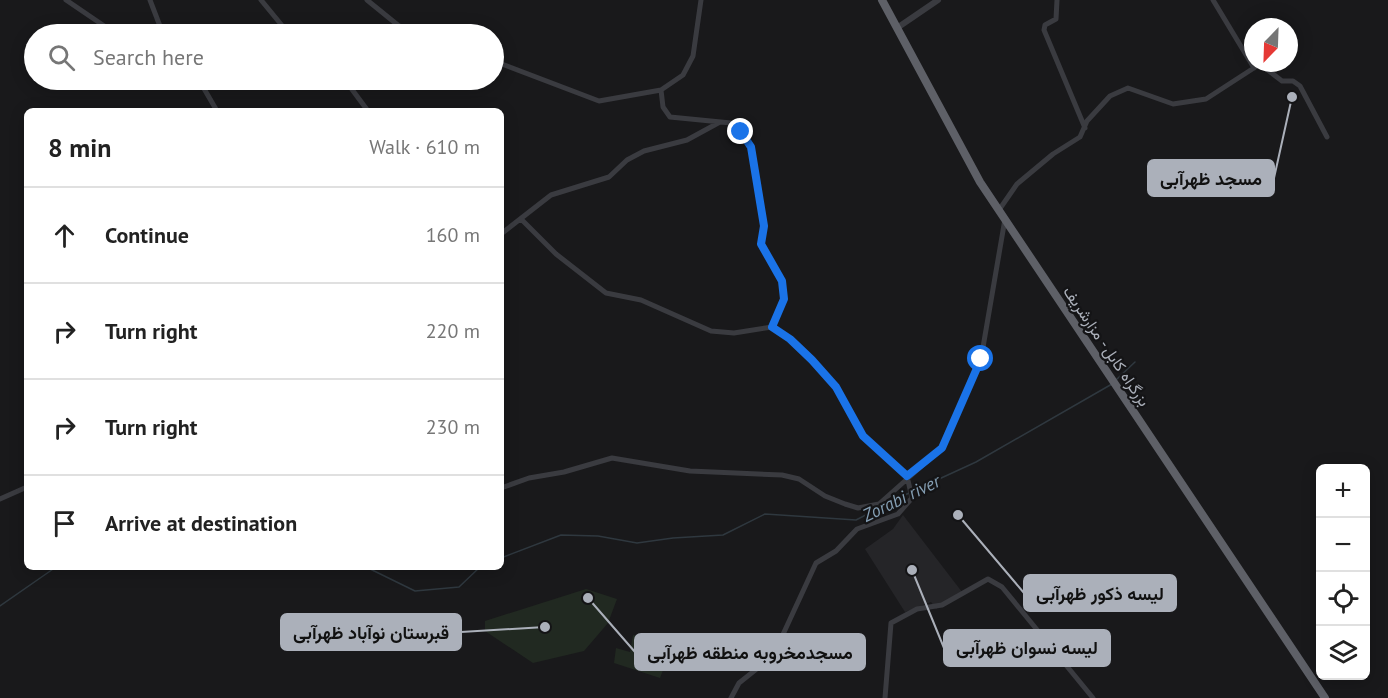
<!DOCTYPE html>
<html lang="en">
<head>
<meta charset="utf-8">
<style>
  body { margin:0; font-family:"PT Sans",Vazirmatn,sans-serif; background:#f2f2f2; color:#222 }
  .controls { position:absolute; right:18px; bottom:18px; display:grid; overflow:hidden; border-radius:9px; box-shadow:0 3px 15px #0003 }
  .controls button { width:54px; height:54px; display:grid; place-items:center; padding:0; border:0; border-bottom:2px solid #e0e0e0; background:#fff; color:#222; font:30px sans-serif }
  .compass { position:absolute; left:1244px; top:18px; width:54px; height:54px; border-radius:50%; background:#fff; box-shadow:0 3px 15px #0003; rotate:203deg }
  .stop { position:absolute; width:18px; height:18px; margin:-14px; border:4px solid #1a73e8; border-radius:50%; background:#fff }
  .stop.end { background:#1a73e8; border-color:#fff; box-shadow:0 2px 6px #0008 }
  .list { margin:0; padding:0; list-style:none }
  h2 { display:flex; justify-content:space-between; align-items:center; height:78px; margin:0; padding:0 24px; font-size:26px }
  h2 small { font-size:20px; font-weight:400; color:#767676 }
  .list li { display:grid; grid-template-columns:39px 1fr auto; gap:18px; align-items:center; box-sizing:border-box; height:96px; padding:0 24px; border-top:2px solid #e0e0e0 }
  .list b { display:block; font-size:22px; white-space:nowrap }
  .list em { font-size:20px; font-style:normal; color:#767676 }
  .icon { flex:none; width:33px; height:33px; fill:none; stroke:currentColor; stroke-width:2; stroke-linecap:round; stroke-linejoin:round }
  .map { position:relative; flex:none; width:1388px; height:698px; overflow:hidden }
  .search { position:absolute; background:#fff; box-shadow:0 3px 15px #0003; left:24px; top:24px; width:480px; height:66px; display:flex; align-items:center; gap:15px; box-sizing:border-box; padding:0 21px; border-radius:33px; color:#767676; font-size:22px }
  .panel { position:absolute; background:#fff; box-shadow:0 3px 15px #0003; left:24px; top:108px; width:480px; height:462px; border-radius:9px }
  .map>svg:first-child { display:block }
  .built { fill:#252528 }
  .green { fill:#212921 }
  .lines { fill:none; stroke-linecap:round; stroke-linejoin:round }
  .stream { stroke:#2f383f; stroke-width:1.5 }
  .minor { stroke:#3a3b40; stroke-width:5 }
  .tertiary { stroke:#3a3b40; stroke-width:6 }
  .trunk { stroke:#5e6067; stroke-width:8 }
  .route { stroke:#1a73e8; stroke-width:8 }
  .labels { text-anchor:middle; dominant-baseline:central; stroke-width:4.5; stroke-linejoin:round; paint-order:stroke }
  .street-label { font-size:16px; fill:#abb0ba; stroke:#141416 }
  .water-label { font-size:18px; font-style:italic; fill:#849eb3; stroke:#141416 }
  .leader { fill:none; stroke:#abb0ba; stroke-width:2 }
  .callout-dot { fill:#abb0ba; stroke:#141416; stroke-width:2 }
  .callout { fill:#abb0ba; stroke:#abb0ba; stroke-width:2 }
  .callout-label { font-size:18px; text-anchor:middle; font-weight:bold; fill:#111 }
</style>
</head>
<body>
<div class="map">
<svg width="1388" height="698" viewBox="0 0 1388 698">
  <rect width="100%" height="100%" fill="#19191b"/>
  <path class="built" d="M903,515l59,77 -26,17 -5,-7 -26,10 -40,-63 28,-20z"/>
  <path class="green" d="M586,589l31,10 -9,24 -24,28 -51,12 -48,-32v-10z
    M633,635l40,9 -13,34 -46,-15 2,-15 14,4z"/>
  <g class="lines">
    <path class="stream" d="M1117,379l18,-17
      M913,491l63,-29 136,-78
      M501,558l60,-23 37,1 39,7 36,-5 50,-3 42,-21 91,6 53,-27
      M366,567l49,24 44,-4 21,-20
      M0,606l56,-39"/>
    <path class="minor" d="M66,0l50,34
      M150,0l13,34
      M261,0l28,34
      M367,0l32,26 25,8
      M701,0l-8,56 -10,19 -22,15 2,17 7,10 61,6 10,9 10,15 13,79 -3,18 21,37 2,18 -12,28 18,12 46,48 27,49 44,40 5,22 -14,16 -41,15 -21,22 -20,12 -43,93 -34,27 -8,15
      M1057,0l-1,19 -11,6 -1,5 41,98
      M1213,0l41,68
      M494,61l105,40 62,-11
      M199,80l18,31
      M345,80l23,31
      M999,210l18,-26 36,-30 27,-17 7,-16 23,-25 18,-8 45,16 33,-5 54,-35 22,17h11l7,5 27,51
      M521,219l35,35 50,39 35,7 70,31 23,2 38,-6
      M501,234l50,-39 58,-18 18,-17 17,-9 43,-11 33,-18
      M501,488l28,-10 35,-6 48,-14 78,13 92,4 17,4 26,17 20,8 13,4 21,-4 63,-56 39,-89 24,-140
      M0,499l27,-12
      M885,698l6,-75 26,-14 25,-4 46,-26 14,8 91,111"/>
    <path class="tertiary" d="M897,28l41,-28"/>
    <path class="trunk" d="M882,0l98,182 345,516"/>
  </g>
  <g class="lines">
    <path class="route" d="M741,132l10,15 13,79 -3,18 21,37 2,18 -12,28 18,12 22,21 24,27 27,49 44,40 35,-28 39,-89"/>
  </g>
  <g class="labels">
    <g class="street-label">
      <text transform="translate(1107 346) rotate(56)">بزرگراه کابل - مزارشریف</text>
    </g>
    <g class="water-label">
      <text transform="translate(901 498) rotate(-26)">Zorabi river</text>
    </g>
  </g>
  <path class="leader" d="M1292 97L1274 178M958 515L1024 593M545 627L461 632M912 570L944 648M588 598L635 652"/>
  <g class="callout-dot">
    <circle cx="1292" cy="97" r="6"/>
    <circle cx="958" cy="515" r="6"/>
    <circle cx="545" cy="627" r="6"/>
    <circle cx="912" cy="570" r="6"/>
    <circle cx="588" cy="598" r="6"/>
  </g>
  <g class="callout">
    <rect x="1148" y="160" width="126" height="36" rx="6"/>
    <rect x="1024" y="575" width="152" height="36" rx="6"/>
    <rect x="281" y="614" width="180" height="36" rx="6"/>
    <rect x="944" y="630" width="166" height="36" rx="6"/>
    <rect x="635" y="634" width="230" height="36" rx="6"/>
  </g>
  <g class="callout-label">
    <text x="1211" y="185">مسجد ظهرآبی</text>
    <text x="1100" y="600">لیسه ذکور ظهرآبی</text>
    <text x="371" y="639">قبرستان نوآباد ظهرآبی</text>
    <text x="1027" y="654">لیسه نسوان ظهرآبی</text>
    <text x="750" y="659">مسجدمخروبه منطقه ظهرآبی</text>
  </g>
</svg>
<div class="controls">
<button>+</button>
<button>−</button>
<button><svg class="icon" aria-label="locate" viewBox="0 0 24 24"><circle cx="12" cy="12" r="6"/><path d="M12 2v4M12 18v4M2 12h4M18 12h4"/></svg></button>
<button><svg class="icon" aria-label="layers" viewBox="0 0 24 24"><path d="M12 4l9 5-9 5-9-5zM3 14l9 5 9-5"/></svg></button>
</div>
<svg class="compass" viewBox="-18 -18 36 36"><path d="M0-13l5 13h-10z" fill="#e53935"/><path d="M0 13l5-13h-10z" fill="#767676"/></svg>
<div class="stop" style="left:981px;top:359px"></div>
<div class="stop end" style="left:741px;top:132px"></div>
<div class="search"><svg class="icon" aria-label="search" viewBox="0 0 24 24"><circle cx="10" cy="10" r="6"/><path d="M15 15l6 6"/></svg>Search here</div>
<section class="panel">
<h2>8 min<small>Walk · 610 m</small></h2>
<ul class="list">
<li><svg class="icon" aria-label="ahead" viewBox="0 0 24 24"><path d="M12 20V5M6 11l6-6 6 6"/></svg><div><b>Continue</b></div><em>160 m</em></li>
<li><svg class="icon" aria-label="right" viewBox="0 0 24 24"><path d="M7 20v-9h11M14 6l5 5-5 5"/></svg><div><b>Turn right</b></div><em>220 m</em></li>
<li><svg class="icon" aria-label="right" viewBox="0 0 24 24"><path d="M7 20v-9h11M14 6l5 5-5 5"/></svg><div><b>Turn right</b></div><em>230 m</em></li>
<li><svg class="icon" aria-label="arrive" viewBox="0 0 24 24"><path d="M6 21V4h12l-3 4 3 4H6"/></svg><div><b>Arrive at destination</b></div></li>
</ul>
</section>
</div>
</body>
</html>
